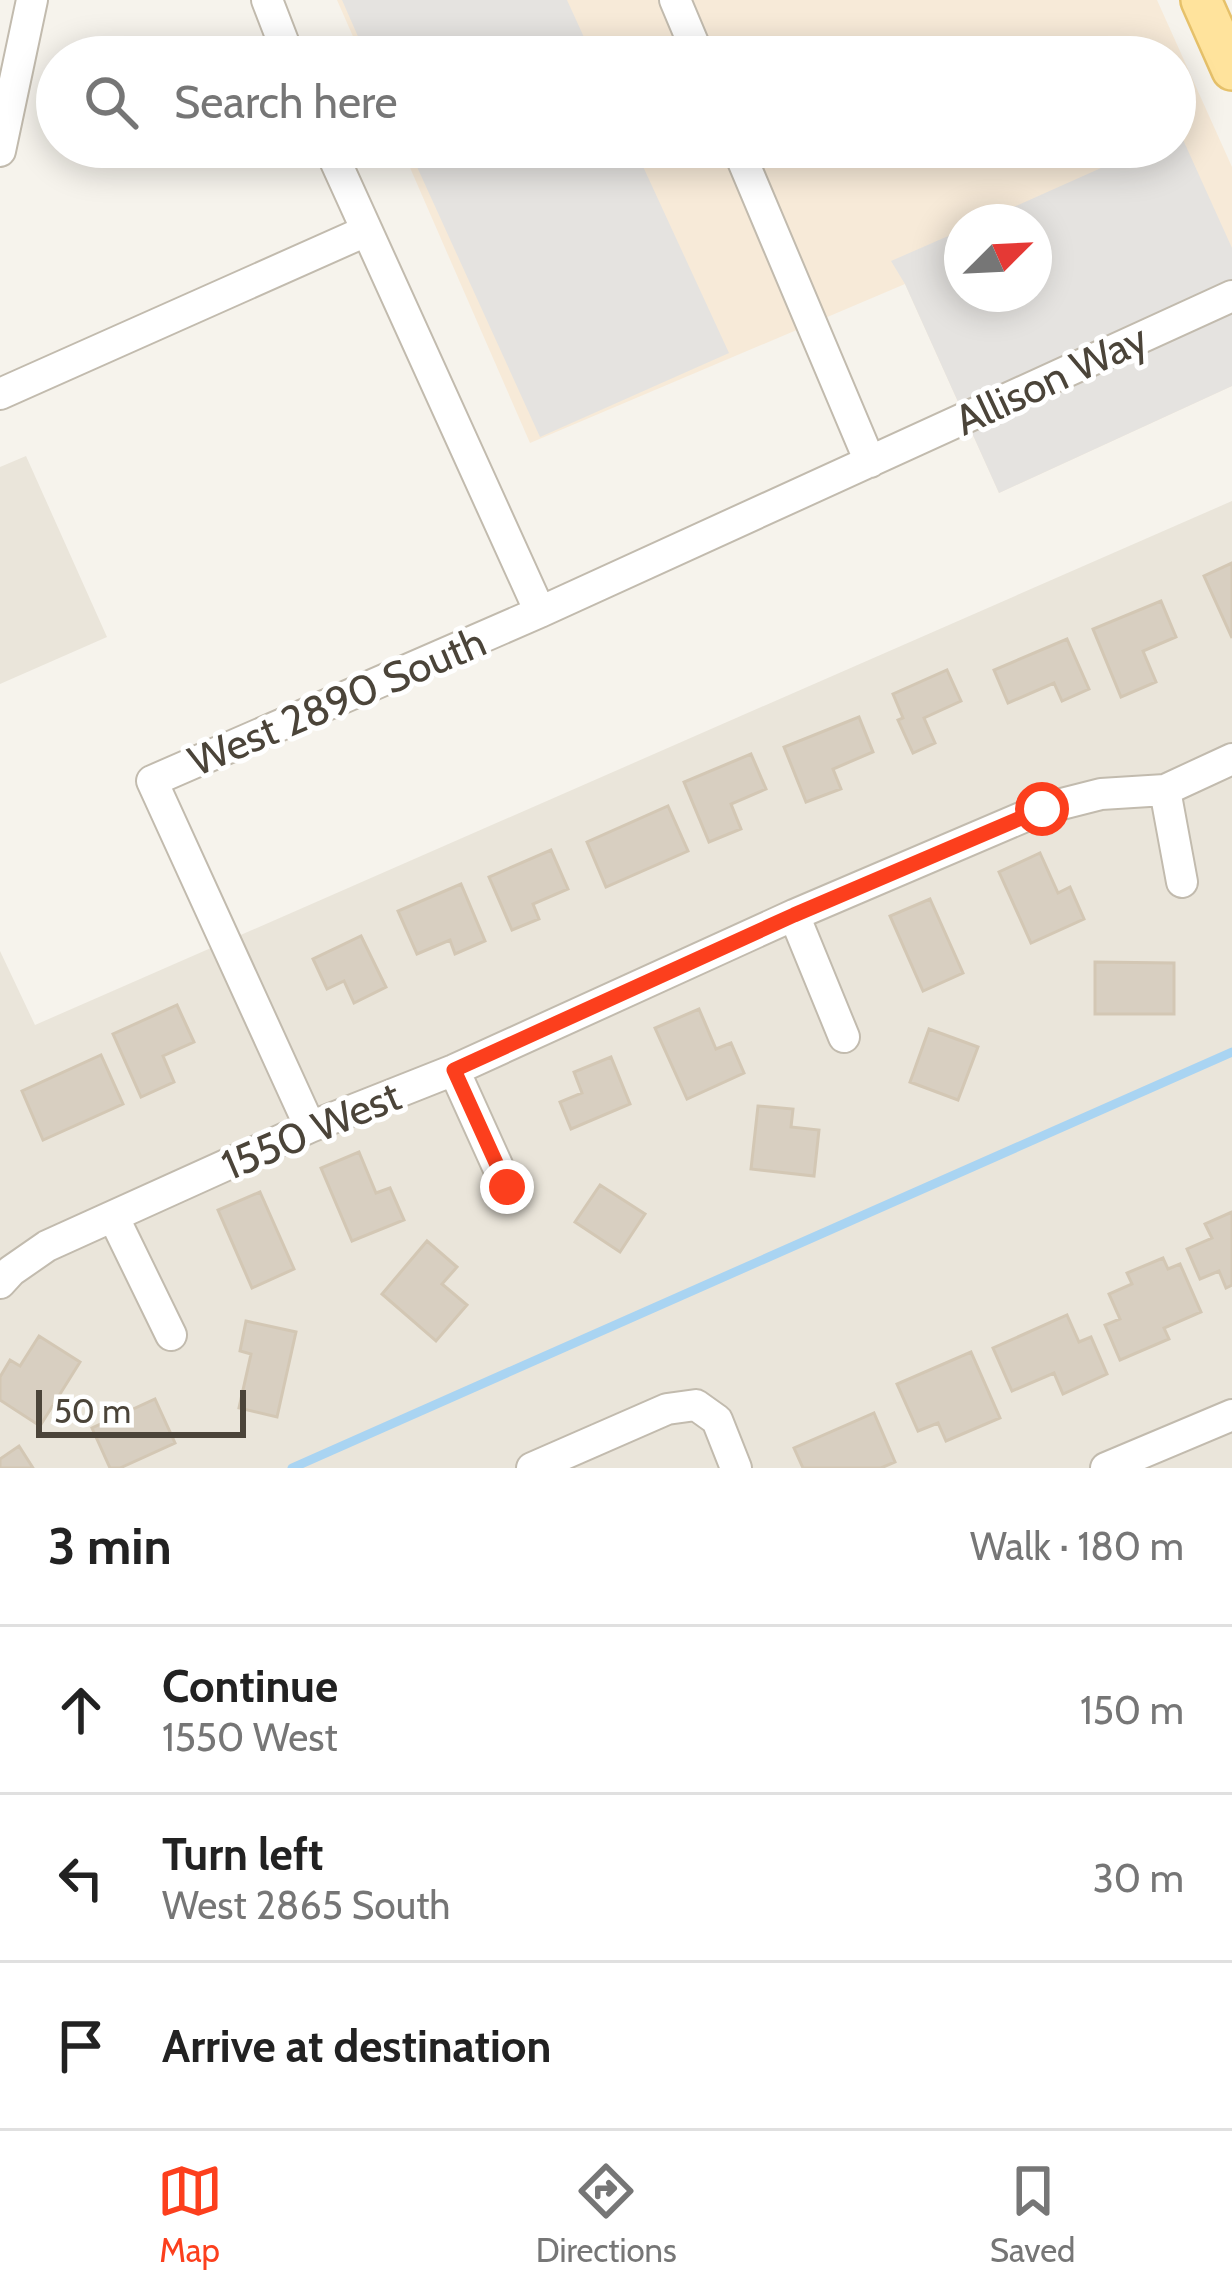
<!DOCTYPE html>
<html lang="en">
<head>
<meta charset="utf-8">
<style>
  body { margin:0; font-family:Cabin,sans-serif; background:#f6f6f6; color:#222 }
  .compass { position:absolute; left:944px; top:204px; width:108px; height:108px; border-radius:50%; background:#fff; box-shadow:0 6px 30px #0003; rotate:66deg }
  .scale { position:absolute; left:36px; bottom:30px; width:210px; box-sizing:border-box; padding-left:12px; border:6px solid #4b4439; border-top:0; font-size:33px; line-height:42px; white-space:nowrap; color:#4b4439; -webkit-text-stroke:9px #fff; paint-order:stroke }
  .stop { position:absolute; width:36px; height:36px; margin:-27px; border:9px solid #fc3f1d; border-radius:50%; background:#fff }
  .stop.end { background:#fc3f1d; border-color:#fff; box-shadow:0 3px 12px #0008 }
  .list { margin:0; padding:0; list-style:none }
  h2 { display:flex; justify-content:space-between; align-items:center; height:156px; margin:0; padding:0 48px; font-size:51px }
  h2 small { font-size:39px; font-weight:400; color:#767676 }
  .list li { display:grid; grid-template-columns:78px 1fr auto; gap:36px; align-items:center; box-sizing:border-box; height:168px; padding:0 48px; border-top:3px solid #e0e0e0 }
  .list b { display:block; font-size:45px; white-space:nowrap }
  .list p { margin:0; font-size:39px; white-space:nowrap; color:#767676 }
  .list em { font-size:39px; font-style:normal; color:#767676 }
  .icon { flex:none; width:66px; height:66px; fill:none; stroke:currentColor; stroke-width:2; stroke-linecap:round; stroke-linejoin:round }
  .map { position:relative; flex:none; width:1232px; height:1468px; overflow:hidden }
  .search { position:absolute; background:#fff; box-shadow:0 6px 30px #0003; left:36px; right:36px; top:36px; height:132px; display:flex; align-items:center; gap:30px; box-sizing:border-box; padding:0 42px; border-radius:66px; color:#767676; font-size:45px }
  .sheet { height:660px; background:#fff }
  nav { display:flex; justify-content:space-around; align-items:center; box-sizing:border-box; height:168px; border-top:3px solid #e0e0e0; background:#fff; font-size:33px; color:#767676 }
  nav a { display:grid; justify-items:center; gap:6px }
  nav .on { color:#fc3f1d }
  .map>svg:first-child { display:block }
  .residential { fill:#eae5da }
  .commercial { fill:#f7ead8; fill-rule:evenodd }
  .parking { fill:#e5e3e0 }
  .lines { fill:none; stroke-linecap:round; stroke-linejoin:round }
  .stream { stroke:#a9d4f2; stroke-width:9 }
  .building { fill:#d8cfc1; stroke:#d3c7b4; stroke-width:3 }
  .minor-casing { stroke:#c2bbae; stroke-width:34 }
  .major-casing { stroke:#e6c16a; stroke-width:44 }
  .minor { stroke:#fff; stroke-width:30 }
  .major { stroke:#ffe39c; stroke-width:39 }
  .route { stroke:#fc3f1d; stroke-width:15 }
  .labels { text-anchor:middle; dominant-baseline:central; stroke-width:10; stroke-linejoin:round; paint-order:stroke }
  .street-label { font-size:42px; fill:#4b4439; stroke:#fff }
</style>
</head>
<body>
<div class="map">
<svg width="1232" height="1468" viewBox="0 0 1232 1468">
  <rect width="100%" height="100%" fill="#f6f3ec"/>
  <path class="residential" d="M26,456l81,181 -107,47v-217z
    M1232,501v967h-1232v-517l35,74z"/>
  <path class="commercial" d="M337,0h820l75,167v219l-233,107 -94,-209 -375,159 -129,-296h774v-90h-813zM962,222h72v72h-72z"/>
  <path class="parking" d="M342,0h225l26,57h-226z
    M1180,133l52,115v138l-233,107 -94,-209 -14,-23 71,-31v64h72v-72h-54l168,-75h27v-12z
    M408,147h226l95,206 -189,84z"/>
  <g class="lines">
    <path class="stream" d="M292,1468l940,-416"/>
  </g>
  <path class="building" d="M1232,563v75l-28,-62z
    M1161,601l15,36 -33,14 13,31 -35,15 -28,-68z
    M1067,639l22,50 -27,12 -8,-18 -46,20 -14,-33z
    M947,670l14,31 -37,17 11,25 -22,10 -15,-33 5,-2 -10,-24z
    M859,717l14,35 -40,17 8,20 -35,13 -22,-55z
    M751,754l15,35 -35,15 10,25 -32,13 -25,-60z
    M668,806l20,45 -82,36 -19,-45z
    M551,850l17,39 -35,15 6,15 -27,11 -23,-53z
    M1040,853l18,40 12,-6 14,32 -53,24 -32,-71z
    M461,884l24,57 -30,13 -5,-14 -33,14 -19,-43z
    M930,899l33,74 -40,18 -33,-75z
    M361,936l25,51 -32,16 -10,-22 -17,8 -14,-30z
    M1095,962l79,1v51h-79z
    M177,1005l17,37 -31,14 11,26 -33,15 -28,-63z
    M699,1009l17,40 15,-6 13,30 -57,26 -32,-71z
    M929,1029l49,18 -20,53 -48,-18z
    M101,1055l22,49 -80,36 -21,-49z
    M611,1057l19,47 -59,25 -11,-27 22,-9 -8,-21z
    M758,1106l35,3 -2,18 28,3 -5,46 -63,-7z
    M359,1152l17,41 14,-5 14,32 -52,21 -31,-73z
    M600,1185l45,29 -25,38 -45,-30z
    M260,1192l34,77 -42,19 -34,-78z
    M1232,1212v73l-6,3 -7,-17 -19,8 -13,-30 25,-11 -7,-14z
    M427,1241l30,26 -15,17 25,21 -31,36 -54,-47z
    M1163,1258l5,11 12,-5 21,48 -37,16 5,11 -49,21 -15,-35 15,-6 -11,-25 23,-10 -5,-11z
    M1067,1315l12,27 12,-5 16,37 -44,20 -9,-21 -42,18 -19,-43z
    M246,1321l50,11 -19,85 -38,-9 12,-54 -11,-3z
    M39,1336l41,26 -40,64 -40,-26v-23l10,-17 10,6z
    M971,1352l29,66 -54,23 -8,-18 -20,8 -21,-47z
    M155,1399l20,44 -55,25h-10l-18,-40z
    M874,1413l21,49 -14,6h-78l-9,-20z
    M19,1446l14,22h-33v-9z"/>
  <g class="lines">
    <g class="minor-casing">
      <path id="minor" d="M267,0l22,57
        M675,0l24,57
        M329,147l211,465
        M737,147l133,315
        M0,151l32,-151
        M0,394l366,-163
        M1165,790l17,92
        M794,915l50,122
        M454,1070l53,117
        M310,1127l-158,-346 388,-169 692,-316
        M114,1218l57,117
        M0,1283l11,-12 36,-25 263,-119 144,-57 340,-155 248,-106 59,-15 64,-4 67,-31
        M532,1468l135,-59 29,-4 21,15 19,48
        M1106,1468l126,-53"/>
    </g>
    <g class="major-casing">
      <path id="major" d="M1201,0l31,70"/>
    </g>
    <use href="#minor" class="minor"/>
    <use href="#major" class="major"/>
  </g>
  <g class="lines">
    <path class="route" d="M507,1187l-53,-117 340,-155 248,-106"/>
  </g>
  <g class="labels">
    <g class="street-label">
      <text transform="translate(1051 379) rotate(-25)">Allison Way</text>
      <text transform="translate(337 701) rotate(-23)">West 2890 South</text>
      <text transform="translate(311 1130) rotate(-23)">1550 West</text>
    </g>
  </g>
</svg>
<svg class="compass" viewBox="-18 -18 36 36"><path d="M0-13l5 13h-10z" fill="#e53935"/><path d="M0 13l5-13h-10z" fill="#767676"/></svg>
<div class="scale">50 m</div>
<div class="stop" style="left:1042px;top:809px"></div>
<div class="stop end" style="left:507px;top:1187px"></div>
<div class="search"><svg class="icon" aria-label="search" viewBox="0 0 24 24"><circle cx="10" cy="10" r="6"/><path d="M15 15l6 6"/></svg>Search here</div>
</div>
<section class="sheet">
<h2>3 min<small>Walk · 180 m</small></h2>
<ul class="list">
<li><svg class="icon" aria-label="ahead" viewBox="0 0 24 24"><path d="M12 20V5M6 11l6-6 6 6"/></svg><div><b>Continue</b><p>1550 West</p></div><em>150 m</em></li>
<li><svg class="icon" aria-label="left" viewBox="0 0 24 24"><path d="M17 20v-9H6M10 6l-5 5 5 5"/></svg><div><b>Turn left</b><p>West 2865 South</p></div><em>30 m</em></li>
<li><svg class="icon" aria-label="arrive" viewBox="0 0 24 24"><path d="M6 21V4h12l-3 4 3 4H6"/></svg><div><b>Arrive at destination</b></div></li>
</ul>
</section>
<nav>
<a class="on"><svg class="icon" aria-label="map" viewBox="0 0 24 24"><path d="M3 6l6-2 6 2 6-2v14l-6 2-6-2-6 2zM9 4v14M15 6v14"/></svg>Map</a>
<a><svg class="icon" aria-label="directions" viewBox="0 0 24 24"><path d="M12 3l9 9-9 9-9-9zM9 14v-3h6M13 9l2 2-2 2"/></svg>Directions</a>
<a><svg class="icon" aria-label="saved" viewBox="0 0 24 24"><path d="M7 4h10v16l-5-4-5 4z"/></svg>Saved</a>
</nav>
</body>
</html>
